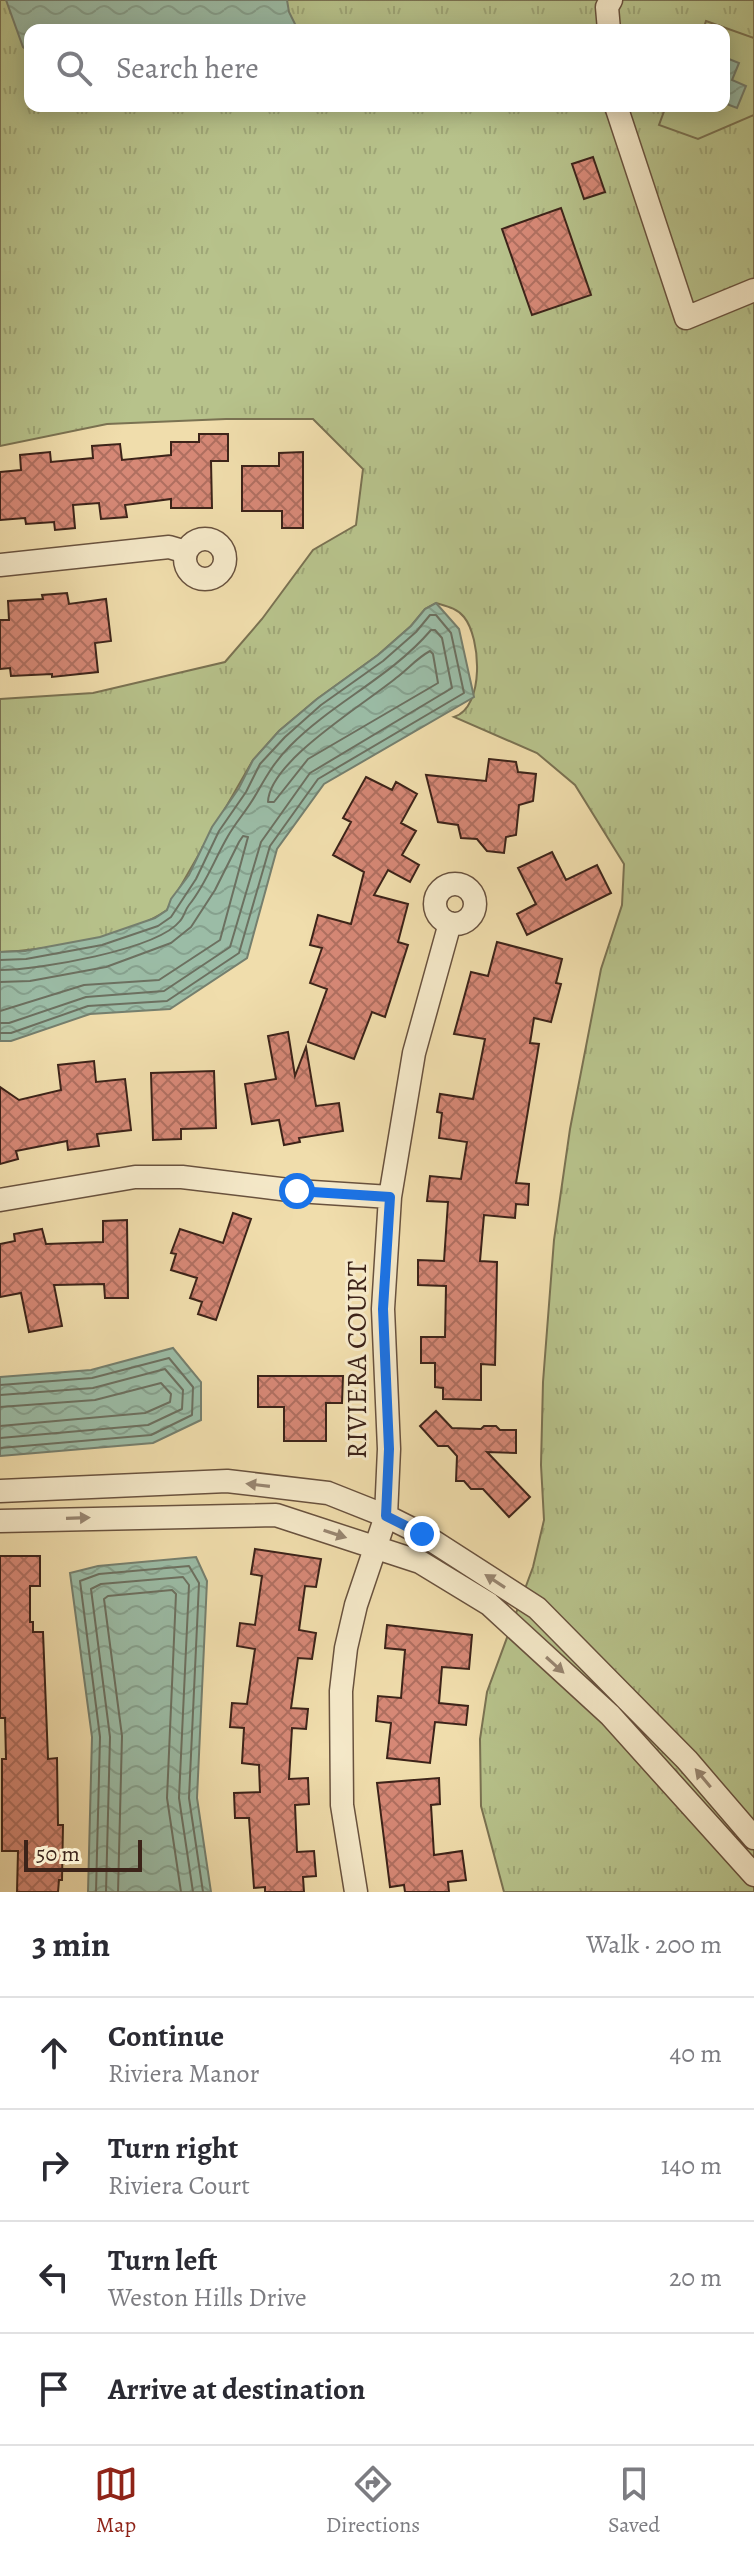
<!DOCTYPE html>
<html lang="en">
<head>
<meta charset="utf-8">
<style>
  body { margin:0; font-family:Alegreya,serif; background:#f2f2f3; color:#2b2b33 }
  .scale { position:absolute; left:24px; bottom:20px; width:118px; box-sizing:border-box; padding-left:8px; border:4px solid #3c2319; border-top:0; font-size:22px; line-height:28px; white-space:nowrap; color:#3c2319; -webkit-text-stroke:6px #f5e9c9; paint-order:stroke }
  .stop { position:absolute; width:24px; height:24px; margin:-18px; border:6px solid #1a73e8; border-radius:50%; background:#fff }
  .stop.end { background:#1a73e8; border-color:#fff; box-shadow:0 2px 8px #0008 }
  .list { margin:0; padding:0; list-style:none }
  h2 { display:flex; justify-content:space-between; align-items:center; height:104px; margin:0; padding:0 32px; font-size:34px }
  h2 small { font-size:26px; font-weight:400; color:#7c7c81 }
  .list li { display:grid; grid-template-columns:52px 1fr auto; gap:24px; align-items:center; box-sizing:border-box; height:112px; padding:0 32px; border-top:2px solid #e1e1e2 }
  .list b { display:block; font-size:30px; white-space:nowrap }
  .list p { margin:0; font-size:26px; white-space:nowrap; color:#7c7c81 }
  .list em { font-size:26px; font-style:normal; color:#7c7c81 }
  .icon { flex:none; width:44px; height:44px; fill:none; stroke:currentColor; stroke-width:2; stroke-linecap:round; stroke-linejoin:round }
  .map { position:relative; flex:none; width:754px; height:1892px; overflow:hidden }
  .search { position:absolute; background:#fff; box-shadow:0 4px 20px #0003; left:24px; right:24px; top:24px; height:88px; display:flex; align-items:center; gap:20px; box-sizing:border-box; padding:0 28px; border-radius:16px; color:#7c7c81; font-size:30px }
  .sheet { height:552px; background:#fff }
  nav { display:flex; justify-content:space-around; align-items:center; box-sizing:border-box; height:112px; border-top:2px solid #e1e1e2; background:#fff; font-size:22px; color:#7c7c81 }
  nav a { display:grid; justify-items:center; gap:4px }
  nav .on { color:#8f2418 }
  .map>svg:first-child { display:block }
  .grass { fill:url(#grass-tufts); stroke:#7a7252; stroke-width:2; fill-rule:evenodd }
  .pitch { fill:#b7c28b; stroke:#7a7252; stroke-width:2 }
  .water { fill:url(#water-waves); stroke:#757f6e; stroke-width:2 }
  .lines { fill:none; stroke-linecap:round; stroke-linejoin:round }
  .shore { stroke:#6c7060; stroke-width:2 }
  .building { fill:url(#building-cross-hatch); stroke:#3c2319; stroke-width:2 }
  .minor-casing { stroke:#69523e; stroke-width:25 }
  .minor { stroke:#f5e9c9; stroke-width:22 }
  .oneway { fill:#988671 }
  .route { stroke:#1a73e8; stroke-width:10 }
  .labels { text-anchor:middle; dominant-baseline:central; stroke-width:6; stroke-linejoin:round; paint-order:stroke }
  .street-label { font-size:28px; fill:#3c2319; stroke:#f5e9c9 }
</style>
</head>
<body>
<div class="map">
<svg width="754" height="1892" viewBox="0 0 754 1892">
  <defs>
    <pattern id="grass-tufts" width="24" height="20" patternUnits="userSpaceOnUse" patternTransform="scale(2)"><rect width="24" height="20" fill="#b7c28b"/><path d="M3 7l-1-3M5 7V3M7 7l1-3M15 17l-1-3M17 17v-4M19 17l1-3" fill="none" stroke="#9ea677"/></pattern>
    <pattern id="water-waves" width="16" height="10" patternUnits="userSpaceOnUse" patternTransform="scale(2)"><rect width="16" height="10" fill="#9bbca6"/><path d="M0 5q4-4 8 0t8 0" fill="none" stroke="#86a18e"/></pattern>
    <pattern id="building-cross-hatch" width="8" height="8" patternUnits="userSpaceOnUse" patternTransform="scale(2)"><rect width="8" height="8" fill="#d68876"/><path d="M0 0l8 8M0 8l8-8" fill="none" stroke="#af6f60"/></pattern>
  </defs>
  <rect width="100%" height="100%" fill="#f0ddac"/>
  <filter id="stains"><feTurbulence type="fractalNoise" baseFrequency=".0025" numOctaves="4"/><feColorMatrix values="0 0 0 0 .2 0 0 0 0 .09 0 0 0 0 .02 0 0 0 .5 -.17"/></filter>
  <radialGradient id="worn" r=".72"><stop offset=".6" stop-color="#630" stop-opacity="0"/><stop offset="1" stop-color="#630" stop-opacity=".3"/></radialGradient>
  <path class="grass" d="M0,0h754v1892h-250l-23,-86 -1,-67 7,-47 46,-125 11,-47 -3,-55 2,-83 11,-142 16,-111 31,-160 21,-64 2,-41 -49,-79 -38,-32 -83,-36c31,-10 27,-79 10,-100 -7,-9 -18,-11 -28,-14l-11,6 -14,17 -33,29 -61,44 -38,32 -26,29 -86,150c-40,28 -119,40 -167,42v-253l93,-6 132,-31 37,-43 51,-69 43,-25 7,-56 -50,-50h-87l-119,5 -107,22zM30,30h694v76h-694z"/>
  <path class="pitch" d="M706,21l48,17v77l-56,24 -39,-14 7,-19h58v-76h-21z"/>
  <path class="water" d="M6,0h281l2,12 9,18h-268v22l-7,-5z
    M724,57l15,6 -7,17 14,6 -9,22 -13,-5z
    M436,603l23,26 15,68 -150,87 -47,65 -30,109 -77,51 -80,5 -79,27h-11v-89l25,-1 75,-14 55,-19 12,-8 4,-11 18,-24 23,-48 27,-39 14,-28 26,-29 38,-32 61,-44 33,-29 14,-17z
    M173,1348l28,34v38l-48,23 -153,13v-79l91,-7z
    M196,1557l11,24 -10,217 14,94h-123l4,-155 -22,-164 28,-7z"/>
  <g class="lines">
    <path class="shore" d="M430,651l3,3 5,29 -130,76 -34,43h-6c1,-41 97,-98 128,-124 12,-9 21,-20 34,-27z
      M0,960l26,-1 76,-14 56,-19 13,-9 25,-38 23,-48 27,-39 14,-28 25,-27 36,-32 62,-44 33,-29 14,-17h6l15,18 13,60 -146,86 -48,67 -31,107 -72,48 -79,5 -77,27h-11
      M0,970c37,0 157,-20 180,-49 4,-4 5,-11 9,-16 17,-21 25,-45 39,-69 8,-14 19,-26 27,-40 11,-19 19,-34 35,-50 42,-43 101,-69 141,-116h4l7,8 10,50 -142,85 -49,69 -31,105 -66,44 -78,6 -77,26h-9
      M0,982l30,-1 76,-14 65,-24 20,-16 24,-37 24,-48 4,-6 5,1 -28,103 -61,40 -75,5 -84,26
      M0,1385l92,-7 77,-20 24,29 -1,28 -41,20 -151,13
      M0,1395l93,-7 72,-19 18,21 -1,19 -34,16 -148,13
      M0,1407l95,-7 66,-17 10,11 -1,8 -25,11 -145,13
      M96,1892l4,-155 -20,-156 19,-7 90,-8 10,17 -10,215 14,94
      M106,1892l4,-155 -19,-148 10,-5 82,-7 6,8 -10,213 14,94
      M118,1892l4,-156 -18,-137 4,-3 64,-6 4,4 -9,204 14,94"/>
  </g>
  <path class="building" d="M593,157l12,35 -21,7 -12,-35z
    M561,208l30,87 -59,20 -30,-86z
    M199,434h29v27h-17l1,47h-41v-9l-46,6 2,12 -26,2 -2,-16 -26,2 2,23 -20,2 -1,-8 -28,2 -1,-6 -25,2v-48l21,-2 -1,-15 30,-3 1,10 42,-4 -1,-12 28,-2 2,16 49,-5v-13h28z
    M303,452v76h-21v-17h-40v-45h37v-13z
    M67,593l2,11 37,-5 5,42 -16,2 3,29 -46,5v-3l-41,2 -1,-8 -10,1v-49h9l-1,-19 35,-2 -1,-4z
    M489,759l27,3 2,10 18,2 -3,27 -14,4 -3,30 -10,2 -2,16 -17,-2 -10,-12 -16,-1 -3,-13 -20,-3 -12,-47 60,6z
    M366,777l26,13 4,-8 21,12 -16,29 15,8 -14,24 17,10 -9,17 -22,-12 -14,25 34,9 -10,38 10,3 -23,72 -13,-5 -18,47 -46,-17 19,-53 -17,-6 12,-35 -12,-3 8,-30 33,9 13,-52 -31,-17 18,-33 -8,-4z
    M552,852l14,28 31,-15 14,28 -84,42 -10,-21 19,-10 -18,-36z
    M497,942l65,17 -6,24 5,1 -10,38 -17,-4 -4,25 9,1 -23,139 13,1 -1,21 -12,-1 -1,14 -31,-3 -4,46 17,1 -2,103 -14,-1v36l-38,-1v-11l-8,-1v-24h-14v-26h24l1,-51 -28,-1v-25l26,1 4,-59 -21,-1 3,-25 31,3 6,-37 -28,-4 3,-25 -5,-1 3,-18 33,5 12,-60 -31,-5 17,-62 17,4z
    M288,1032l7,44 11,-29 10,59 23,-3 4,28 -44,7 1,4 -16,3 -5,-25 -27,4 -7,-40 31,-5 -8,-43z
    M94,1061l2,21 29,-3 6,51 -34,4 2,12 -31,4 -1,-9 -51,10 2,8 -18,5v-77l19,13 42,-10 -3,-25z
    M214,1071l2,57 -35,1v10l-28,1 -2,-67z
    M233,1213l18,6 -35,101 -18,-6 4,-12 -12,-4 7,-20 -26,-8 5,-16 -5,-1 9,-24 43,14z
    M127,1220l1,78h-23l-1,-14 -50,1 8,41 -33,6 -8,-39 -21,4v-53l15,-3 -1,-7 28,-5 4,15 57,-2v-21z
    M258,1376h85l-1,27h-16v38h-42v-34h-26z
    M436,1411l16,17 29,1 3,-3h12l4,4h16v23l-29,-1 43,45 -21,20 -26,-28h-12l-7,-8h-8l1,-25 -9,-10h-10l-18,-20z
    M255,1549l66,10 -5,28 -11,-1 -6,44 17,3 -4,26 -14,-1 -7,50 17,1 -2,20 -14,-1 -3,51 19,-1 1,26 -14,1 2,47 17,-1 2,25 -13,1 1,15h-39v-5l-11,1 -5,-70h-14l-1,-25 26,-1 -1,-27 -17,-2 2,-35 -14,-1 2,-24 15,1 8,-55 -18,-3 3,-23 15,2 7,-49 -11,-2z
    M0,1556h40v30h-10v36h3v10h10l5,127 9,-1 1,67h5l-1,55h-3l-1,12h-41l1,-41h-16v-92h4l-1,-41h-5z
    M387,1625l85,10 -3,34 -27,-2 -3,36 29,3 -2,19 -31,-3 -5,41 -43,-5 4,-35 -15,-2 2,-25 23,2 4,-48 -20,-2z
    M439,1778l1,26 -9,1 3,50 28,-4 4,29 -18,2 1,10h-44l-1,-7 -14,2 -13,-104z"/>
  <g class="lines">
    <g class="minor-casing">
      <path id="minor" d="M609,30l-2,-23 4,-7
        M616,106l70,212 68,-28
        M185 559a20 20 0 1 1 40 0a20 20 0 1 1-40 0Z
        M0,565l169,-18 17,5
        M435 904a20 20 0 1 1 40 0a20 20 0 1 1-40 0Z
        M0,1200l135,-23h47l115,14 93,6
        M0,1491l227,-10 101,12 58,23 36,18 115,74 150,152 67,78
        M0,1521l276,-6 144,47 69,42 121,111 144,160
        M356,1892l-14,-87 -1,-114 5,-43 10,-43 30,-89 3,-67 -6,-140 7,-112 24,-144 36,-130"/>
    </g>
    <use href="#minor" class="minor"/>
  </g>
  <defs><path id="oneway-solid" d="M-6-.8H1V-3.2L6.5 0L1 3.2V.8H-6Z" transform="scale(2)"/></defs>
  <g class="oneway">
    <use href="#oneway-solid" transform="translate(258 1485) rotate(-173)"/>
    <use href="#oneway-solid" transform="translate(78 1518) rotate(-2)"/>
    <use href="#oneway-solid" transform="translate(335 1534) rotate(18)"/>
    <use href="#oneway-solid" transform="translate(495 1581) rotate(-147)"/>
    <use href="#oneway-solid" transform="translate(555 1665) rotate(42)"/>
    <use href="#oneway-solid" transform="translate(703 1778) rotate(-130)"/>
  </g>
  <g class="lines">
    <path class="route" d="M297,1191l93,6 -7,112 6,140 -3,67 36,18"/>
  </g>
  <g class="labels">
    <g class="street-label">
      <text transform="translate(357 1360) rotate(-90)">RIVIERA COURT</text>
    </g>
  </g>
  <rect width="100%" height="100%" filter="url(#stains)"/>
  <rect width="100%" height="100%" fill="url(#worn)"/>
</svg>
<div class="scale">50 m</div>
<div class="stop" style="left:297px;top:1191px"></div>
<div class="stop end" style="left:422px;top:1534px"></div>
<div class="search"><svg class="icon" aria-label="search" viewBox="0 0 24 24"><circle cx="10" cy="10" r="6"/><path d="M15 15l6 6"/></svg>Search here</div>
</div>
<section class="sheet">
<h2>3 min<small>Walk · 200 m</small></h2>
<ul class="list">
<li><svg class="icon" aria-label="ahead" viewBox="0 0 24 24"><path d="M12 20V5M6 11l6-6 6 6"/></svg><div><b>Continue</b><p>Riviera Manor</p></div><em>40 m</em></li>
<li><svg class="icon" aria-label="right" viewBox="0 0 24 24"><path d="M7 20v-9h11M14 6l5 5-5 5"/></svg><div><b>Turn right</b><p>Riviera Court</p></div><em>140 m</em></li>
<li><svg class="icon" aria-label="left" viewBox="0 0 24 24"><path d="M17 20v-9H6M10 6l-5 5 5 5"/></svg><div><b>Turn left</b><p>Weston Hills Drive</p></div><em>20 m</em></li>
<li><svg class="icon" aria-label="arrive" viewBox="0 0 24 24"><path d="M6 21V4h12l-3 4 3 4H6"/></svg><div><b>Arrive at destination</b></div></li>
</ul>
</section>
<nav>
<a class="on"><svg class="icon" aria-label="map" viewBox="0 0 24 24"><path d="M3 6l6-2 6 2 6-2v14l-6 2-6-2-6 2zM9 4v14M15 6v14"/></svg>Map</a>
<a><svg class="icon" aria-label="directions" viewBox="0 0 24 24"><path d="M12 3l9 9-9 9-9-9zM9 14v-3h6M13 9l2 2-2 2"/></svg>Directions</a>
<a><svg class="icon" aria-label="saved" viewBox="0 0 24 24"><path d="M7 4h10v16l-5-4-5 4z"/></svg>Saved</a>
</nav>
</body>
</html>
